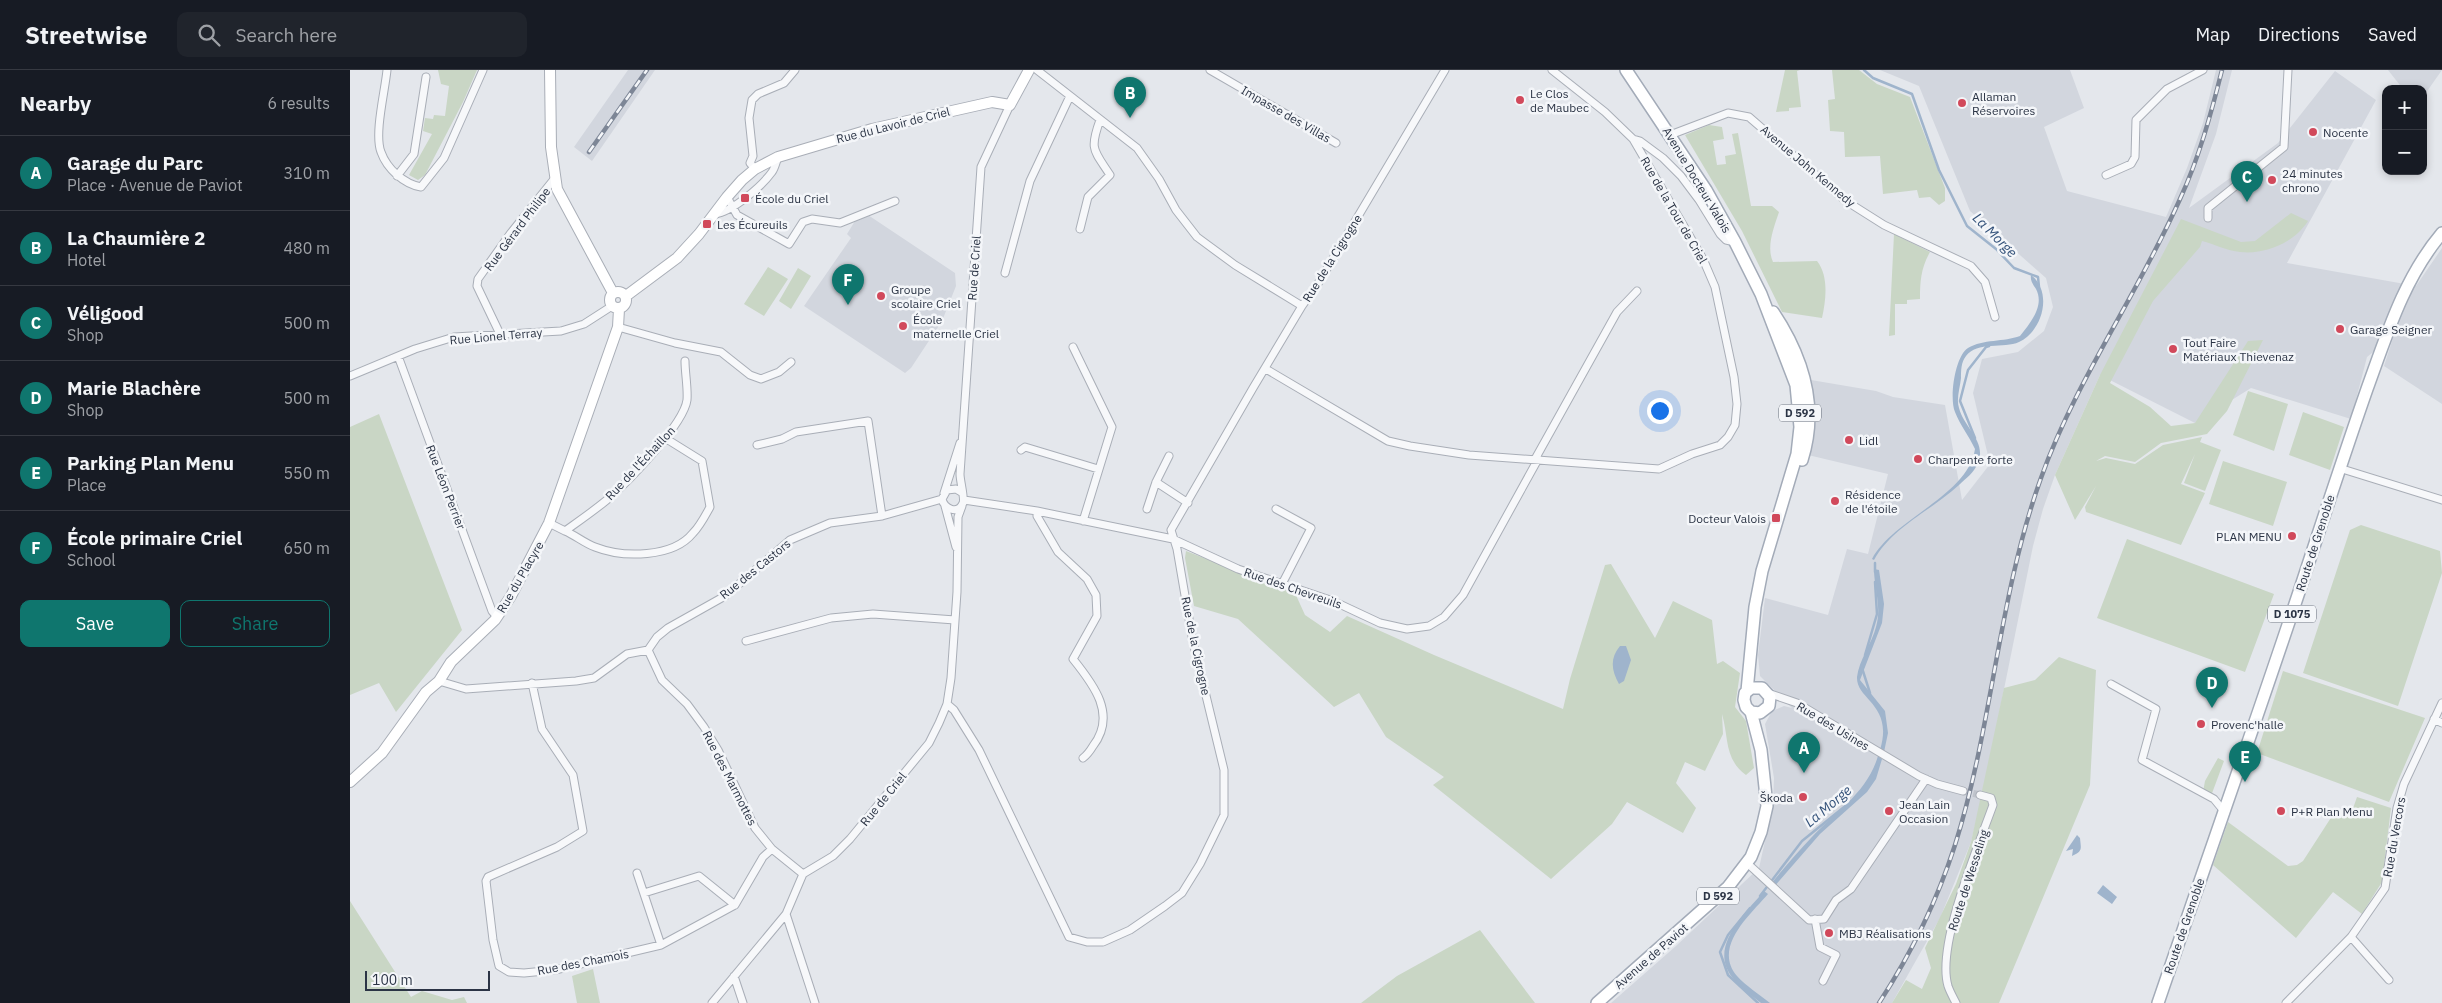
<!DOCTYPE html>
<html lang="en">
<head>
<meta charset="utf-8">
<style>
  body { margin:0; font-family:"IBM Plex Sans",sans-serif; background:#20242c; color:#f1f3f6 }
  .controls { position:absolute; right:15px; top:15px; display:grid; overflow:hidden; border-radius:10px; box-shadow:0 2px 8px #0003 }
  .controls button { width:45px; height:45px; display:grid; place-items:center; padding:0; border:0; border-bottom:1px solid #363941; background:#171b24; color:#f1f3f6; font:25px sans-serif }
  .scale { position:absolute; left:15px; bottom:12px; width:125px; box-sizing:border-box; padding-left:5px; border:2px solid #2b3445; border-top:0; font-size:14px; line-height:18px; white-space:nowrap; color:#2b3445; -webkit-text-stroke:4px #f4f6f9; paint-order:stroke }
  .you { position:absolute; left:1309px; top:340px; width:18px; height:18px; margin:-12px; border:4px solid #fff; border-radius:50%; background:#1a73e8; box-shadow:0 0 0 8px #1a73e833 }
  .badge { display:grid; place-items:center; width:32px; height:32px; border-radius:50%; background:#0f766e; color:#fff; font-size:16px; font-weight:700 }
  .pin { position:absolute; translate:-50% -41px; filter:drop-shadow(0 1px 2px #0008) }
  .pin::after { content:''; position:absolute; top:26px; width:18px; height:15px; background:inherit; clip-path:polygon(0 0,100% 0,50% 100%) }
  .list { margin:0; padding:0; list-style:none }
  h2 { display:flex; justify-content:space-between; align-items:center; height:65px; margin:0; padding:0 20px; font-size:21px }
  h2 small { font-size:16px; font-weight:400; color:#9ea1a6 }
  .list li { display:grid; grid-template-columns:32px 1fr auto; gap:15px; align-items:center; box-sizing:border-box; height:75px; padding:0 20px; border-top:1px solid #363941 }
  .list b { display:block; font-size:19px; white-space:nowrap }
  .list p { margin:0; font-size:16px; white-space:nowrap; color:#9ea1a6 }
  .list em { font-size:16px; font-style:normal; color:#9ea1a6 }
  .actions { display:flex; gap:10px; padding:15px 20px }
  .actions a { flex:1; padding:11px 0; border:1px solid #0f766e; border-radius:10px; text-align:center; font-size:18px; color:#0f766e }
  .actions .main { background:#0f766e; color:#fff }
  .icon { flex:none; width:28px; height:28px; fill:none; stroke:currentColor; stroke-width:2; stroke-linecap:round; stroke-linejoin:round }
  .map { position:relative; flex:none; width:2092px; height:933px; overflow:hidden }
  header { display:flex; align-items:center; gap:30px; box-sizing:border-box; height:70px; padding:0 25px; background:#171b24; border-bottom:1px solid #363941 }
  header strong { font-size:24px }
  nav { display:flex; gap:28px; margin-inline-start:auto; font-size:18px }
  .search { width:350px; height:45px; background:#20242c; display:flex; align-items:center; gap:12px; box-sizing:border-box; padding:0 18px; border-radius:10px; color:#9ea1a6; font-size:19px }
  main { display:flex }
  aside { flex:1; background:#171b24 }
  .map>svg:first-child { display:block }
  .built { fill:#d2d6de }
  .green { fill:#c9d6c5 }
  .water { fill:#9fb4cc }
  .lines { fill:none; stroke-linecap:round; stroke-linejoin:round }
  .stream { stroke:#9fb4cc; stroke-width:2.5 }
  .street-tunnel { stroke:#bfc3cb; stroke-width:7; stroke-dasharray:7 3.5; stroke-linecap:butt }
  .street-casing { stroke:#a9aeb7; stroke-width:9 }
  .secondary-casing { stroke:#a9aeb7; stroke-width:12 }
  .primary-casing { stroke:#a3abb8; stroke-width:14 }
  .street { stroke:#f7f8fa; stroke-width:7 }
  .secondary { stroke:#fff; stroke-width:10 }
  .primary { stroke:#fff; stroke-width:11 }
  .rail-casing { stroke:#7d8696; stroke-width:4.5 }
  .rail { stroke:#f4f6f9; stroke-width:2.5; stroke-dasharray:8; stroke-linecap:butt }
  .poi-dot { fill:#d1495b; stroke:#f4f6f9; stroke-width:2 }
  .labels { text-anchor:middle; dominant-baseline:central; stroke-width:5; stroke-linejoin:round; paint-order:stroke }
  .shield { fill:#f4f6f9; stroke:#676e7b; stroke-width:1 }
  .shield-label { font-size:11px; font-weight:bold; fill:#2b3445 }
  .poi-label { font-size:12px; fill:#2b3445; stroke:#f4f6f9; text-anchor:start }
  .street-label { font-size:12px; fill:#2b3445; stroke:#f4f6f9 }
  .water-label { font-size:14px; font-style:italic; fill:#34527a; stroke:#f4f6f9 }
</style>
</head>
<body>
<header>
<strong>Streetwise</strong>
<div class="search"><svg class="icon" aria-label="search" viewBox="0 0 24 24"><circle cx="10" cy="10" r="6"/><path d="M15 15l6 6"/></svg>Search here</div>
<nav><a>Map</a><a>Directions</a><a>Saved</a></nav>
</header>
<main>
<aside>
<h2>Nearby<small>6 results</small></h2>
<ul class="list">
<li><span class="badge">A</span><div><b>Garage du Parc</b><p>Place · Avenue de Paviot</p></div><em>310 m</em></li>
<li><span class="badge">B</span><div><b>La Chaumière 2</b><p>Hotel</p></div><em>480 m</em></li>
<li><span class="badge">C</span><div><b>Véligood</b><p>Shop</p></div><em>500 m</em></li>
<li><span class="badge">D</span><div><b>Marie Blachère</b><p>Shop</p></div><em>500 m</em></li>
<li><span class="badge">E</span><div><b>Parking Plan Menu</b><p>Place</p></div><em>550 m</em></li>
<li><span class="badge">F</span><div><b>École primaire Criel</b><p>School</p></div><em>650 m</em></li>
</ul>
<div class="actions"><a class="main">Save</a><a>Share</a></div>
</aside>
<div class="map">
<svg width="2092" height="933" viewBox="0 0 2092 933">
  <rect width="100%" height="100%" fill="#e4e7ec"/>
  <path class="built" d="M278,0h27l-63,91 -18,-14z
    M1530,0h190l14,38 -40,19 23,64 99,26 21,-49 16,-45 13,-53h16l-16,64 -27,74 89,-65 57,-72 41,29 -89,163 129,23 26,-38v156l-58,-38 10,-31 -27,22 -16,62 -100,-31 -56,35 -95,-48 -45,100 -12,34 -10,37 -49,242 -13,54 -31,76 -48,85h-281l65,-57 83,-78 14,-63 1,-27 -9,-54 7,-13 12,-5 8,2 -32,-32 -2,-21 7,-57 63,17 19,-66 21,5 20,-80 -80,-19 4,-54 -1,-21 65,11 17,6 52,8 17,95 28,-36 -17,-71 9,-34 36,-7 26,-21 9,-24 -7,-29 -76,-67 -51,-125z
    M2038,0h54l-19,27v-8h-20z
    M518,145l87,58 1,13 -14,35 -31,47 -6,5 -101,-67 47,-68 -4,-4 8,-13z"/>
  <path class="green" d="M88,0h39l-14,32 -38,73 -7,5 -9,-5 23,-41 -9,-3 2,-13 8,1 1,-4 11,1 4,-30 -8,-2z
    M1435,0h15l-3,1 4,36 -12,1v3l-13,1z
    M1482,0h27l18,14 33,13 35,91v13l-6,4 -9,-8 -11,1 -2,-8 -34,4 -3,-38 -35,1 -1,-25 -14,-1 -2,-31 7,-1z
    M1359,55l13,2 2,12 -11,2 4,24 9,-1 -1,-8 11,-2 -4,-20 6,-1 13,73h21l7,6c-5,15 -13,35 -6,50l44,-1c12,15 9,39 5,57l-40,-6 -40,-81 -57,-96z
    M1941,143l17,8c-14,22 -43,34 -68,31 -13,-1 -26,-8 -38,-11l-2,6 -47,54 -43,82 40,24 21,19 24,-3 53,-82 15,-1 -36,71 -20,23 -46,9 -26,19 -30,-6 -9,5 10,-3 29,6 28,-19 39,-8 -2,5 21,8 -16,41 -21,-8 11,-29 -14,30 24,9 -24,52 -95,-33 -1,-5 11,-21 -21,34 -20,-45 45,-100 81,-156 60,23 14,-1z
    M1544,164l36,18c-9,16 -10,29 -10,47l-13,1v4h-12v31l-6,1z
    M418,197l20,12 -24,37 -20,-12z
    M448,198l13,8 -20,33 -12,-8z
    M1898,321l40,13 -14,47 -41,-16z
    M1953,342l41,15 -14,43 -41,-15z
    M29,344l83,216 -66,82 -17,-29 -29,12v-268z
    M1873,391l64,21 -14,44 -64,-22z
    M2011,455l79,26 2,22 -44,133 -95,-33 47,-143z
    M1777,469l147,55 -29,78 -148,-54z
    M836,481l109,42 10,22 25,17 17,-16 87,39 129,54 7,-30 35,-114 6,-1 44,74 18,-37 39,19 5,44 6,-3 17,12 -5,34 11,14 8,47 -8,7c-22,-16 -17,-37 -24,-61l1,20 -18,37 -20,-9 -9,21 20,25 -13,25 -56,-31 -15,22 -61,55 -118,-94 11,-8 -58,-40 -27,-44 -25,14 -96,-88 -44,-13 -9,-48z
    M1709,587l37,13 -6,115 -91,218h-107l14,-23 16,9 9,-21 -6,-20 31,-64 15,-42 33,-154 31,-8z
    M1933,601l142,47 -36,84 -132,-49z
    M1868,688l6,3 -13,35 -8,-4 2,-11z
    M2007,727l34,11 -9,74 -20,32 -29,-22 -37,46 -83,-73 15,-43 60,44 9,-1 6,-4 31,-48 16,4z
    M0,831l61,96 11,-6 30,9 12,-3 3,6h-117z
    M1130,860l55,73h-174l36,-27z
    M243,899l7,34h-23l-5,-27z"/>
  <path class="water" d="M1681,205c22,17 12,56 -12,67 -15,7 -42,-1 -53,14 -5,6 -5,15 -5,22 -1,10 -5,21 -2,30 5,20 28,33 19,55 -5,11 -11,14 -19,22 -27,25 -67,42 -85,75l-2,-1c22,-41 96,-63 103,-110 -6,-13 -15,-24 -20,-37 -6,-14 0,-56 13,-64 15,-9 36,-6 52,-12 10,-13 25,-30 16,-47 -3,-5 -6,-8 -5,-14z
    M1524,499l5,1 5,34 -2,19 -22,57 25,31 3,22 -4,19 -4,-2c14,-46 -24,-50 -23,-73 2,-17 15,-34 19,-50 6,-20 -2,-39 -2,-58z
    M1270,576h6l5,14 -7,21 -5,3c-8,-14 -9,-26 1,-38z
    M1528,686l4,3 -6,20 -9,13 -47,42 -47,54 -3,-3c13,-16 27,-32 41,-47 25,-27 56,-45 67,-82z
    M1727,765l3,3c1,11 3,13 -8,18l1,-7 -7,2z
    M1753,815l14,12 -5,7 -15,-11z
    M1414,821l4,3c-17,20 -56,53 -31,82 9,10 22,18 33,27h-9c-10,-8 -22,-16 -29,-26 -24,-31 14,-64 32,-86z"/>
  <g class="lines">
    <path class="stream" d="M1514,0l9,8 39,16 27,76 28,56 29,23 18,19 24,9 1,10
      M1625,368l-15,-37 8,-31 18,-23 3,-1
      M1525,493v9
      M1515,585l12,-41 -2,-32
      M1512,598l8,25
      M1410,826l42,-55 47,-38
      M1400,838l-22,27 -8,17 8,23 30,28"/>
    <path class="street-tunnel" d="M1613,721l17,4"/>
    <g class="street-casing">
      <path id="street" d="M37,0c-2,21 -13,64 -6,82 6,17 23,32 40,35l23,-29 39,-88
        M687,0l100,78 22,31 17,31 21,27 38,28 67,41
        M860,0l126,73
        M1202,0l53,42 28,27 7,2 23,17 18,18 18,24 21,34 6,6 9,2
        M1320,65l58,-22 21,4 97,84 38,24 87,41 14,16 10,35
        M405,99l-5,-6 3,-7 -4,-38 3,-18 6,-6 26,-11 11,-13
        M1756,105l25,-11 4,-7 1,-37 31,-31 36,-19
        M47,106l17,-22 12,-77
        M377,127l10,18 52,29 14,-22 9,-3 28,4 55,-22
        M365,144c17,-2 47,-28 57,-42 3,-4 4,-10 6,-15
        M1858,148v-10l76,-61 4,-77
        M730,159l8,-32 22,-22c-16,-25 -21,-25 -10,-55
        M655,203l25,-92 40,-85
        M268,257l57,16 46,9 29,23 11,4 18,-7 12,-10
        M150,264l-23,-48 1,-7 32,-45 45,-56
        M723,277l39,80 -29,94
        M48,286l94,255 5,6
        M916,299l122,72 22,5 59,9 190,14 33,-15 28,-9 8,-8 7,-12 2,-21 -3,-27 -19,-90 -12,-28 -70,-120
        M0,306l65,-27 39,-12 107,-6 23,-7 28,-18
        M407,375l25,-6 14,-7 72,-11 14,95
        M671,380l4,-3 73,22
        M1184,391l83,-149 20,-21
        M1989,398l103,32
        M806,412l32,21
        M611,422l-5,-3 -9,1 -5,9c2,10 16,16 21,4 2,-4 -3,-22 -3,-29l21,-307 29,-62
        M594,423l16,-50
        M614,430l73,11 136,28 65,30 95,32 47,22 27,6 22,-3 15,-9 19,-22 74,-134
        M595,436l11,41
        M797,439l9,-27 13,-26
        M926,439l35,19 -29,56
        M687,441v5l21,36 29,27 9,16 1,21 -24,43c21,26 44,56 20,87 -3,5 -6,9 -10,12
        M199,453l16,8c14,-10 30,-21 43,-32 20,-17 76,-75 79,-99 1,-12 -2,-27 -2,-39
        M215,461c10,4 19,12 30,16 28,11 78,11 98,-14 7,-7 12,-17 17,-26l-8,-46 -37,-23
        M396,571l85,-23 42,-4 82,6
        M298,580l14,30 25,24 17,23 14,23 37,78 17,21 31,25
        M89,611l27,8 110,-8 18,-3 33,-24 21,-4 9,-13 11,-9 57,-32 65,-56 40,-17 52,-7 60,-17
        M182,613l10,46 31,46 10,56 -26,16 -69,30 -2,4 7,59 6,26 10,6 15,1 31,-3 106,-25 74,-40 28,-48 9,-8
        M1761,614l45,25 -14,51 72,39 9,11
        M1418,623l29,10 122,73 18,8 26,7
        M597,634l7,6 25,40 90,187 18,5h16l27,-12 35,-24 17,-13 18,-29 24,-49v-45l-31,-128 -16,-93 -6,-19 82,-142 49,-82 17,-24 126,-212
        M2084,649l8,4
        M1397,793l62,57 15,-1 12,-19 15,-11 75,-110
        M287,803l24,72
        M294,823l55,-17 36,29
        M436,844l29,89
        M1465,849l5,28 16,8 -13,26
        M2001,867l38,43
        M384,906l9,27
        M362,933l74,-89 17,-40 30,-18 17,-17 79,-96 10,-20 8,-19 4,-26 6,-86 1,-75 4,-11
        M1606,933c-3,-6 -6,-11 -8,-17 -12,-41 30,-139 45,-181l-2,-7 -11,-3
        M1936,933l65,-66 34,-49 12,-80 7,-24 38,-81"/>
    </g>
    <g class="secondary-casing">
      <path id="secondary" d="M200,0l1,77 6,42 56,104
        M260 230a8 8 0 1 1 16 0a8 8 0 1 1-16 0Z
        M276,226l51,-38 22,-24 28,-37 15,-17 13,-11 23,-12 94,-28 120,-27 18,3 19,-35
        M0,712l32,-29 44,-61 13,-11 12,-19 44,-42 16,-24 38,-73 69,-196 1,-18"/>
    </g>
    <g class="primary-casing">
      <path id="primary" d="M1276,0l80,120 29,52 26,52 35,91 4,42 -3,27 -35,117 -7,36 -8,84
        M1423,242c30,45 46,95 29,148
        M1247,933l131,-116 23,-30 10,-25 6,-26 -6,-56 -10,-38 -5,-5 -2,-7 1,-7 6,-5h11l8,9 -1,9 -9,7 -9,-1
        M1808,933c48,-141 98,-281 145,-423 21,-64 42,-128 64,-191 20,-55 37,-111 75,-156"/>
    </g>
    <use href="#street" class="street"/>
    <use href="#secondary" class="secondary"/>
    <use href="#primary" class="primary"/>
    <g class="rail-casing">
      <path id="rail" d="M239,82l58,-82
        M1529,933c32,-49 58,-102 76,-158 38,-120 43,-248 86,-367 35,-98 97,-184 139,-279 19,-41 31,-85 42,-129"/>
    </g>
    <use href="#rail" class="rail"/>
  </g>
  <g class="poi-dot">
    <circle cx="1170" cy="30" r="5"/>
    <circle cx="1612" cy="33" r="5"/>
    <circle cx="1963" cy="62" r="5"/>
    <circle cx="1922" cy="110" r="5"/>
    <rect x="390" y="123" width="10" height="10" rx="2.5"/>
    <rect x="352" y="149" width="10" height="10" rx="2.5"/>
    <circle cx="531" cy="226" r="5"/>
    <circle cx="553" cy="256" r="5"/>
    <circle cx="1990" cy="259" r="5"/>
    <circle cx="1823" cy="279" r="5"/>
    <circle cx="1499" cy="370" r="5"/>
    <circle cx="1568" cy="389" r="5"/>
    <circle cx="1485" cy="431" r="5"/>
    <rect x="1421" y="443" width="10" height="10" rx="2.5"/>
    <circle cx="1942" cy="466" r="5"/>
    <circle cx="1851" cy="654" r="5"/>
    <circle cx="1453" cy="727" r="5"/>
    <circle cx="1539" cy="741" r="5"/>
    <circle cx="1931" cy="741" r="5"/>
    <circle cx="1479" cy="863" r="5"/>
  </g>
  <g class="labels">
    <g class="shield">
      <rect x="1429" y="334.5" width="42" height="17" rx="4"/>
      <rect x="1918" y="535.5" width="48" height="17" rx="4"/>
      <rect x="1347" y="817.5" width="42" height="17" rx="4"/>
    </g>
    <g class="shield-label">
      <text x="1450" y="343">D 592</text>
      <text x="1942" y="544">D 1075</text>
      <text x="1368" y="826">D 592</text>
    </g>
    <g class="poi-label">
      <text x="1180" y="23">Le Clos<tspan x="1180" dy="14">de Maubec</tspan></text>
      <text x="1622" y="26">Allaman<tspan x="1622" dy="14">Réservoires</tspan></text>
      <text x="1973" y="62">Nocente</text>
      <text x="1932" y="103">24 minutes<tspan x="1932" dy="14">chrono</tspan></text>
      <text x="405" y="128">École du Criel</text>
      <text x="367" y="154">Les Écureuils</text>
      <text x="541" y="219">Groupe<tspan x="541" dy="14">scolaire Criel</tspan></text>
      <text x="563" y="249">École<tspan x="563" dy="14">maternelle Criel</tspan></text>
      <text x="2000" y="259">Garage Seigner</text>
      <text x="1833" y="272">Tout Faire<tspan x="1833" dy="14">Matériaux Thievenaz</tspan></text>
      <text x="1509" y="370">Lidl</text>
      <text x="1578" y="389">Charpente forte</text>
      <text x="1495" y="424">Résidence<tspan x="1495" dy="14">de l'étoile</tspan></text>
      <text x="1416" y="448" text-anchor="end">Docteur Valois</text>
      <text x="1932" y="466" text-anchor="end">PLAN MENU</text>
      <text x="1861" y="654">Provenc'halle</text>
      <text x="1443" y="727" text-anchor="end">Škoda</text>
      <text x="1549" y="734">Jean Lain<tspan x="1549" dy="14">Occasion</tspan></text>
      <text x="1941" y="741">P+R Plan Menu</text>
      <text x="1489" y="863">MBJ Réalisations</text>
    </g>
    <g class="street-label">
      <text transform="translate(936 44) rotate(30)">Impasse des Villas</text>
      <text transform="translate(543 55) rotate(-14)">Rue du Lavoir de Criel</text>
      <text transform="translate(1458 96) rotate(40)">Avenue John Kennedy</text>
      <text transform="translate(1347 110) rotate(59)">Avenue Docteur Valois</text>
      <text transform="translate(1324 140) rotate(60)">Rue de la Tour de Criel</text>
      <text transform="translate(167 159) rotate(-53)">Rue Gérard Philipe</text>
      <text transform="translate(982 188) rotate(-58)">Rue de la Cigrogne</text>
      <text transform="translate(624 198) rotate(-86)">Rue de Criel</text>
      <text transform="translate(146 266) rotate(-5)">Rue Lionel Terray</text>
      <text transform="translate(290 393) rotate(-47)">Rue de l'Échaillon</text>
      <text transform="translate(96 417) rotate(69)">Rue Léon Perrier</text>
      <text transform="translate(1965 473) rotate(-72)">Route de Grenoble</text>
      <text transform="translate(405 499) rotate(-39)">Rue des Castors</text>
      <text transform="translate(170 507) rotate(-60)">Rue du Placyre</text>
      <text transform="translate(943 518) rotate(19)">Rue des Chevreuils</text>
      <text transform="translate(846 576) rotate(78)">Rue de la Cigrogne</text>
      <text transform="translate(1483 656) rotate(31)">Rue des Usines</text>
      <text transform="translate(380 708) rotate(63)">Rue des Marmottes</text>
      <text transform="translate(533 729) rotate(-51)">Rue de Criel</text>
      <text transform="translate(2044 767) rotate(-80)">Rue du Vercors</text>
      <text transform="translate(1618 810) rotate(-72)">Route de Wesseling</text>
      <text transform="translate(1834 856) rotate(-71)">Route de Grenoble</text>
      <text transform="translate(1301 886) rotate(-41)">Avenue de Paviot</text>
      <text transform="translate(233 892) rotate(-11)">Rue des Chamois</text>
    </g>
    <g class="water-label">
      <text transform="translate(1645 165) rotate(45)">La Morge</text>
      <text transform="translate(1478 736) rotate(-40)">La Morge</text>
    </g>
  </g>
</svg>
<div class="controls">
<button>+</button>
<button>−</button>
</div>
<div class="scale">100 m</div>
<div class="you"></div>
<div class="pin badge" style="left:1454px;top:703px">A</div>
<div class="pin badge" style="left:780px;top:48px">B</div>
<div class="pin badge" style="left:1897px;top:132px">C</div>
<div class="pin badge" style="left:1862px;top:638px">D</div>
<div class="pin badge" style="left:1895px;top:712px">E</div>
<div class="pin badge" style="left:498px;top:235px">F</div>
</div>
</main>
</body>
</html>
